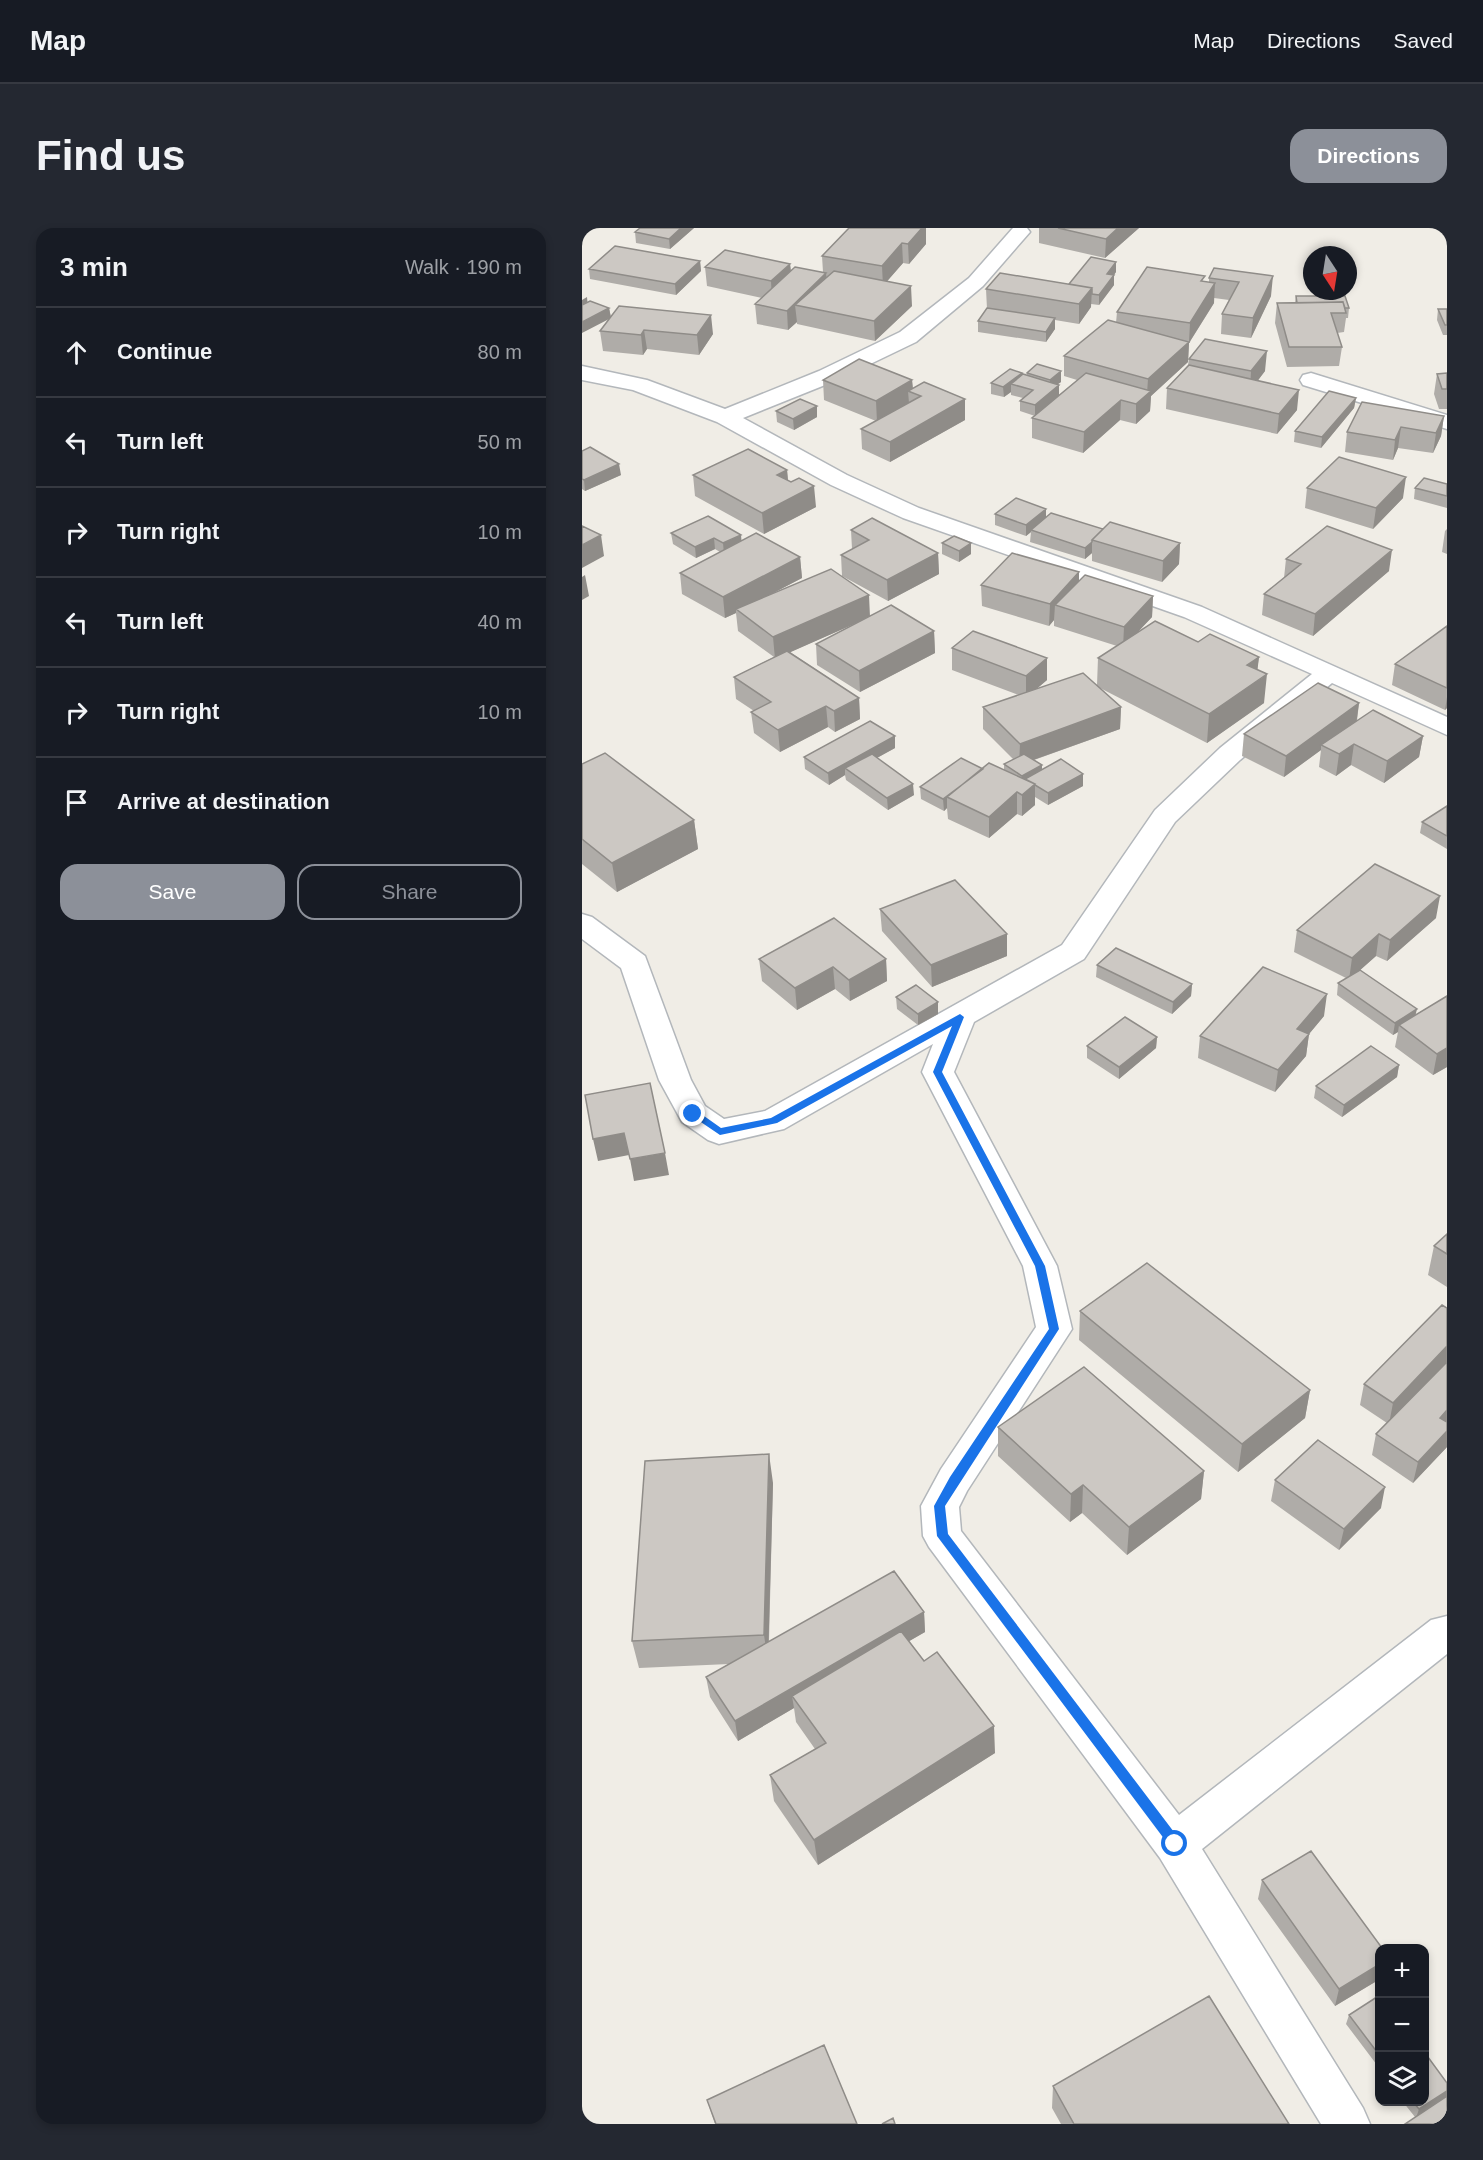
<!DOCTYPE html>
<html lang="en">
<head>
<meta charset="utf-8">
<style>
  body { margin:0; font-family:Helvetica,sans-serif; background:#242831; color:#f1f3f6 }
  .controls { position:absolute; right:18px; bottom:18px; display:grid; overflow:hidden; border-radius:12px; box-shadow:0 3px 9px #0003 }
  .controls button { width:54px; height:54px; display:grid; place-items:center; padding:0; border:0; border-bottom:2px solid #363941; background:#171b24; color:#f1f3f6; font:30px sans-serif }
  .compass { position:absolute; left:721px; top:18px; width:54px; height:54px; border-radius:50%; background:#171b24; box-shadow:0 3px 9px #0003; rotate:168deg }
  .stop { position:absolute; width:18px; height:18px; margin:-14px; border:4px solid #1a73e8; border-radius:50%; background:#fff }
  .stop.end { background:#1a73e8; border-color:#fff; box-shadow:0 2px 6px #0008 }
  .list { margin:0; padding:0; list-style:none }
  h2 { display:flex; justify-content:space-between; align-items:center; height:78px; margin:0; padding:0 24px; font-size:26px }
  h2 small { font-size:20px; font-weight:400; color:#9ea1a6 }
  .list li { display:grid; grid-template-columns:39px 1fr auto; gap:18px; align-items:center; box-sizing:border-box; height:90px; padding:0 24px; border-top:2px solid #363941 }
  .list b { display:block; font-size:22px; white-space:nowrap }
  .list em { font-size:20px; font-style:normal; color:#9ea1a6 }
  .actions { display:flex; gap:12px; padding:18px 24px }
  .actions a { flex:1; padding:14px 0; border:2px solid #8c9099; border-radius:18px; text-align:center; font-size:21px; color:#8c9099 }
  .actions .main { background:#8c9099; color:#fff }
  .icon { flex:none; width:33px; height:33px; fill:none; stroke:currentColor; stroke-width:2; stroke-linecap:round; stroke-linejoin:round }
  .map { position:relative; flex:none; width:865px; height:1896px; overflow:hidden; border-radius:18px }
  header { display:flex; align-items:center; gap:36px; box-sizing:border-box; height:84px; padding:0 30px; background:#171b24; border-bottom:2px solid #363941 }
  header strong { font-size:28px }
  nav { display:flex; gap:33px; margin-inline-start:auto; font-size:21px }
  .intro { display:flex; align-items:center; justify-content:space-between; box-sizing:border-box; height:144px; padding:0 36px }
  h1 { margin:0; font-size:42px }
  .button { padding:15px 27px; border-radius:18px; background:#8c9099; color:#fff; font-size:21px; font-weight:700 }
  main { display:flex; gap:36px; padding:0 36px }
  aside { flex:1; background:#171b24; border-radius:18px; box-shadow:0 3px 9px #0003 }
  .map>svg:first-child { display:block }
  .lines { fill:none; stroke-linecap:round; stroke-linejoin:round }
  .minor-casing { stroke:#b3b7bb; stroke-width:3 }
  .minor { fill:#fff; fill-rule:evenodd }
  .wall { fill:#afaca8 }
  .shaded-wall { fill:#8f8c88 }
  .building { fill:#ccc8c3; stroke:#8f8c88; stroke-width:1.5 }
  .route { fill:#1a73e8 }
</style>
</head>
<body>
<header>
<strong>Map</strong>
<nav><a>Map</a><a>Directions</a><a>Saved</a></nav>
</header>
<div class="intro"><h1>Find us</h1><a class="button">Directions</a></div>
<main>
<aside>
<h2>3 min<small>Walk · 190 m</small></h2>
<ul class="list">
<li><svg class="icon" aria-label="ahead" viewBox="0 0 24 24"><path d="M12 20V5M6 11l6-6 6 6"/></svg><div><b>Continue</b></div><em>80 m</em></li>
<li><svg class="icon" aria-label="left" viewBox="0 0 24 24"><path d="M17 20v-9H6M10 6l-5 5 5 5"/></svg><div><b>Turn left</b></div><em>50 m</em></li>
<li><svg class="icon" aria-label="right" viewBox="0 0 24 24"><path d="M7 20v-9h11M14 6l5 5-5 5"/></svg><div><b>Turn right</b></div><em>10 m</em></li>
<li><svg class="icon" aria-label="left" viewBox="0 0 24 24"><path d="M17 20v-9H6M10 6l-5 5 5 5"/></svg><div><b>Turn left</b></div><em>40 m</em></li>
<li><svg class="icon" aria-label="right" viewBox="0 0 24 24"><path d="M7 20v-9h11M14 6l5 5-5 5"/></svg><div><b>Turn right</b></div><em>10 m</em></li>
<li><svg class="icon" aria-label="arrive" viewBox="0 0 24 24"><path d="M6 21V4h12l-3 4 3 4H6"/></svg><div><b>Arrive at destination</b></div></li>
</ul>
<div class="actions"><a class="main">Save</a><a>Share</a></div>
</aside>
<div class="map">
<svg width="865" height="1896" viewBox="0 0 865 1896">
  <rect width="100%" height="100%" fill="#f0ede6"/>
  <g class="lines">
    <g class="minor-casing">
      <path id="minor" d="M431,0h14l3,4 -47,54 -67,56 -81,39 -92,37 104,57 72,33 283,99 245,110v18l-115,-52 -92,77 -65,62 -91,137 -110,63 -20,50 103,194 15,63 -105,162 -8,16 2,24 218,284 252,-195 16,-4v38l-245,195 161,259 7,16h-49l-161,-266 -231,-311 -6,-11 -2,-30 20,-37 95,-142 -13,-61 -101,-194 11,-28 -149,85 -65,15 -11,-4 -26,-18 -23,-42 -38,-112 -39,-29v-25l10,3 53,39 46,124 14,26 19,13 41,-8 297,-166 93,-135 65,-62 92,-74 -128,-57 -281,-99 -72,-33 -114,-63 -84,-32 -51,-10v-14l65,14 78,29 94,-38 81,-39 69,-54z
        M729,145l136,42v14l-144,-44 -3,-5 3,-5z"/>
    </g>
    <use href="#minor" class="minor"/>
  </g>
  <path class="wall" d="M112,0l-24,21 -34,-6 -1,-11z
    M267,0h77v16l-17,20 -6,-1 -16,18 25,25 -37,35 -78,-17v-2l-9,8 -31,-6 -2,-20 7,-6 -55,-12 -2,-19 85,-3 1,7 32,1 -1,-16z
    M457,0h100l-34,30 -66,-15z
    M118,33l1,10 -25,24 -86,-16 -1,-10z
    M632,40l57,28 -20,42 -30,-4 1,-20 7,-14 -15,-2v5l-25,40 -1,19 -37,34 -1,15 -14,13 -16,-4 -37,33 -51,-15v-20l3,-2 -15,-5v-10l3,-3 -12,-3v-3l-7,5 -13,-3v-11l31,-8h5v-2l34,9 -4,2 2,1v10l18,-15 -13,-4v-20l52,-33 1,-11 87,-30h5v-4z
    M534,44l-2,3v10l-15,20 -8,-1v3l-12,17 -24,-4v9l-9,13 -68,-10v-11l9,-12 -1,-20 83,-5z
    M714,68l53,12 -1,10h-2l-2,14 -7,1 5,14 -3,19 -52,1 -12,-44 2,-20h18z
    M6,74l21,6 2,9 102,17 -14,21 -52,-6 -4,6 -40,-4 -3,-20 9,-12z
    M856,81h9v26h-4l-6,-15z
    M607,131l76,12 -7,9 39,30 -20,24 -111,-25 1,-21 21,-23z
    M865,145v36h-8l-5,-15 3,-20z
    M241,152h89l1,8 52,32 -75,42 -28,-13 -1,-20 15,-8 -52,-21z
    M774,170l-2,10 -33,40 -27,-6 1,-11z
    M194,183l41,6 -23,13 -17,-8z
    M862,188l-3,20 -8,17 -35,-5 -5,12 -48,-8 2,-20z
    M0,223l39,24 -36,16 -3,-2z
    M205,242l1,11 28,26 -52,27 -69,-38 -2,-21z
    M865,256v24l-33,-9 1,-11z
    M725,260l96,10 -30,31 -68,-21z
    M464,281v8l57,12 77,14 -1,21 -17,18 -70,-21v-8l-7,6 -55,-17 1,-10 -5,4 -31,-11v-11z
    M865,301v25l-5,-2 3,-21z
    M269,302l87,23 1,21 -51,27 -46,-25 -1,-21 11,-6z
    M89,305l70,8 59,16 2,21 -35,18 103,20 64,15 1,22 -75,39 -43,-27 -1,-21 45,-23 -71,31 69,46 1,21 -25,13 -7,-5 -48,25 -26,-19 -3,-21 3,-1 -18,-12 -2,-22 40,-20 -36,-26 -2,-18 -11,5 -43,-24 -2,-21 40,-21 -5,-3 -19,9 -23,-14z
    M360,315l29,11 -12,8 -17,-8z
    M704,331l103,12 -76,65 -51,-21 2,-21 20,-16z
    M497,344v9l74,15 -1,21 -15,15 61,10 61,15 -2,13 7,33 -57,40 -107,-55 21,19 -1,22 -86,31 8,5v5l41,4v12l-35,19 -13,-8v8l-13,11 -5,-2 -28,24 -41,-19 -1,-11 -3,3 -23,-12 -1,-12 63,-18 21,1v-6l9,-5 -30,-30v-22l36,-12 -67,-25v-22l95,32 -11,9 61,-4 1,-27 19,-12 -63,-20v-6l-5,6 -67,-20 -1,-21z
    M865,398v82l-2,2 -53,-25 3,-21z
    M777,475l-2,18 66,15 -4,21 -35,26 -33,-18 -15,11 -17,-9 2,-17 -37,27 -42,-21 2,-22z
    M313,508v12l-18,10 37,37 -26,15 -42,-30 -1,-5 -16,10 -24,-16 -1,-12z
    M0,536l112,56 4,29 -81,43 -35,-28z
    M865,578v43l-27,-16 2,-11z
    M298,681l127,25v22l-75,31 -50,-56z
    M854,690l-49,43 -11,-5 -16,14 55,45 32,-19v71l-14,8 -38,-28 3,-15 -5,3 -56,-40 1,-12 8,-5 -52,-26 3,-22z
    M177,731h127l1,22 -37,20 -15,-12 -38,21 -35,-29z
    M515,737l95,19 -1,12 -19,18 -76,-37z
    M314,769l42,17 -20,11 -21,-16z
    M742,788l-15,18 -3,22 -31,36 -77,-34 2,-22z
    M575,809l-1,11 -37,31 -32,-21v-12z
    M817,837l-2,12 -55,40 -28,-19 2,-12z
    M865,1006v53l-19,-12 6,-29z
    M860,1077l5,142 -34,36 -41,-28 4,-21 11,-11 -27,-18 4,-21z
    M498,1083l230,79 -5,28 -67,54 -159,-132z
    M416,1199l206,44 -3,28 -74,56 -45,-42 -12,9 -72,-66z
    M693,1252l106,28 -42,42 -68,-49z
    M191,1255l-4,158 155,-29 1,20 -16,9 86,112 -177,112 -44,-64 -4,-26 45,-26 -19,-27 -2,-14 -56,33 -28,-44 -4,-20 23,-13 -90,4 -7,-27z
    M680,1652l118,68v31l-45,27 -77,-107z
    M798,1767v74l-34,-45 3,-9z
    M242,1817l33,79h-142l-8,-24z
    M471,1858l236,38h-228l-9,-16z
    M821,1874h22l22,22 -32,-7z"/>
  <path class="shaded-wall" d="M99,0h13l-24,21 -1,-10z
    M340,0h4v16l-17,20 -1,-20z
    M536,0h21l-34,30 1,-19z
    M320,15l1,20 -20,23 -1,-20z
    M118,33l1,10 -25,24 -1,-11z
    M534,34v10l-9,12v-10z
    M208,36l2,19 -20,17 -1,-19z
    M244,45l2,19 -33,13 2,17 -9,8 -1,-19z
    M532,47v10l-15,20v-10z
    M691,48l-2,20 -20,42 2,-20z
    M633,55l-1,20 -25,40 -1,19 -37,34 -1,15 -14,13v-20l11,-10 1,-15 41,-37 1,-19z
    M329,58l1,20 -37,35 -1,-20z
    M510,60l-1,19 -12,17v-20z
    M5,69l1,11 -6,3v-11z
    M27,80l2,10 -29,15v-11z
    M129,87l2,19 -14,21 -2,-20z
    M473,90v11l-9,13v-10z
    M62,102l3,19 -4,6 -2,-20z
    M685,123l-2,20 -15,20 1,-20z
    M479,143v11l-11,8v-10z
    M440,145v10l-11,1v8l-7,5 -1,-10z
    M330,152l1,12 -5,-1 1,12 -32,19 -1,-21z
    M477,157v11l-24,20v-11z
    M717,162l-2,20 -20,24 2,-20z
    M774,170l-2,10 -33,40 1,-11z
    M383,171v21l-75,42v-20z
    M539,172l-1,20 -37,33 1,-21z
    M235,178v11l-23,13 -1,-11z
    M862,188l-3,20 -8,17 3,-20z
    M819,199l-3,21 -5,12 2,-20z
    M37,236l2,11 -36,16 -1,-11z
    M205,242l2,21 -12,-16z
    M824,249l-3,21 -30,31 3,-21z
    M232,258l2,21 -52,27 -2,-21z
    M464,281v11l-15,10v2l-5,4v-11z
    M19,307l3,21 -22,12v-23z
    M159,307l1,11 -18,8 -1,-11z
    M132,310l1,11 -19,9 -1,-11z
    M510,314v11l-7,6v-11z
    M389,315v11l-12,8v-11z
    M598,315l-1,21 -17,18 1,-21z
    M810,322l-3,21 -76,65 2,-22z
    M356,325l1,21 -51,27 -1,-21z
    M218,329l2,21 -63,33 -3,-2v4l-11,5 -2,-21z
    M497,344v21l-24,12 -1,15 -5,6 1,-22z
    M3,347l4,21 -7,4v-23z
    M287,367l1,22 -95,42 -2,-22z
    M571,368l-1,21 -29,31 1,-21z
    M352,403l1,22 -75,39 -1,-21z
    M677,429l-3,25 11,-8 -3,29 -57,40 2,-29 38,-49z
    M465,430v22l-21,18v-22z
    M865,469v11l-2,2z
    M277,470l1,21 -25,13 -1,-21z
    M777,475l-3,22 -35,20v5l-37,27 2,-21z
    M244,478l2,21 -48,25 -2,-22z
    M539,479l-1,22 -101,36 1,-21z
    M313,508v12l-44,24 -6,-4v7l-16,10 -1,-12z
    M841,508l-4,21 -35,26 3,-22z
    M772,516l-3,21 -15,11 3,-22z
    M460,537v12l-20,11v-12z
    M403,542l-38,27v11l-3,3 -1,-12z
    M501,546v12l-35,19v-12z
    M331,556l1,11 -26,15 -1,-12z
    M453,556v21l-13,11v-21z
    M435,564v22l-28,24v-21z
    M112,592l4,29 -81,43 -5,-29z
    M858,668l-4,22 -49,43 3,-21z
    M425,706v22l-75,31 -1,-22z
    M797,706l-3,22 -27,24 3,-22z
    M304,731l1,22 -37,20 -1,-21z
    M251,739l2,22 -38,21 -2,-22z
    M610,756l-1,12 -19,18 1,-12z
    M745,766l-3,22 -15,18 -3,22 -31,36 3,-22 19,-41z
    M356,774v12l-20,11v-11z
    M835,781l-3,12 -15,4 -1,7 -5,3 2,-12z
    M575,809l-1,11 -37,31v-12z
    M865,820v19l-14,8 4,-21z
    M817,837l-2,12 -55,40 2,-12z
    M42,905l5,22 -31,6 -5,-22z
    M83,925l4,22 -35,6 -4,-22z
    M865,1118v16l-58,62 4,-21z
    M728,1162l-5,28 -67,54 4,-28z
    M865,1182v16l-7,-8z
    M865,1203v16l-34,36 5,-21z
    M187,1226l4,29 -5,179 -4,-27z
    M622,1243l-3,28 -74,56 2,-28z
    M501,1257l-1,28 -12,9 1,-28z
    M803,1259l-4,21 -42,42 5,-21z
    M342,1384l1,20 -126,73 -7,-9 2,12 -56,33 -3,-20z
    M412,1498l1,27 -177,112 -4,-25z
    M798,1736v15l-45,27 4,-17z
    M865,1863v6l-31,21 3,-9z"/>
  <path class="building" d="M58,0h41l-12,11 -34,-7z
    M267,0h73l-14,16 -6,-1 -20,23 -60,-10z
    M476,0h60l-12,11z
    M33,18l85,15 -25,23 -86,-15z
    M143,22l65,14 -19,17 -66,-14z
    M509,29l25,5 -9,12 7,1 -15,20 -7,-1v-6l-23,-4z
    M213,39l31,6 -39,38 -32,-7z
    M565,39l58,9 -4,5 14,2 -25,40 -73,-11z
    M632,40l59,8 -20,42 -31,-4 17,-32 -30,-4z
    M252,43l77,15 -37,35 -79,-16z
    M418,45l92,15 -13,16 -93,-15z
    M714,68h49l4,12h-4l-2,-6 -46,1z
    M8,73l19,7 -27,14v-17z
    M761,74l3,11h-15l11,34h-53l-12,-44z
    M37,78l92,9 -14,20 -53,-5 -3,5 -41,-4z
    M405,80l68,10 -9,14 -68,-11z
    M856,81h9v16h-2z
    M526,92l81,22 -41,37 -84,-23z
    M623,111l62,12 -16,20 -62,-12z
    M277,131l53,21 -36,21 -53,-21z
    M455,136l24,7 -11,9 -23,-7z
    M607,137l110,25 -20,24 -112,-26z
    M428,141l12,4 -19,14 -12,-4z
    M504,145l65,18 -15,13 -15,-4 -37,32 -52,-14z
    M865,145v16h-5l-5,-15z
    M441,146l36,11 -24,20 -15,-4 13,-11 -22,-6z
    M342,154l41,17 -75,43 -29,-13 60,-33 -13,-5z
    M747,163l27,7 -34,39 -27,-6z
    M218,171l17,7 -24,13 -17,-8z
    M780,174l82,14 -8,17 -35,-6 -6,13 -48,-8z
    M8,219l29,17 -35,16 -2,-1v-28z
    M166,221l39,21 -10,5 14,7 8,-4 15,8 -52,27 -69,-38z
    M757,229l67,20 -30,31 -69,-20z
    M842,250l23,6v12l-32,-8z
    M434,270l30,11 -20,16 -31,-11z
    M469,285l52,16 -11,11v2l-7,6 -54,-18z
    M126,288l33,19 -18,8 -9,-5 -19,9 -24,-14z
    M290,290l66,35 -51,27 -46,-25 28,-15 -18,-10z
    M528,294l70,21 -17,18 -71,-21z
    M0,298l19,9 -19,10z
    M745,298l65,24 -77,64 -51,-20 37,-30 -15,-5z
    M174,305l44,24 -77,40 -43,-24z
    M372,308l17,7 -12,8 -17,-8z
    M430,325l67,19 -29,32 -69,-19z
    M249,341l38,26 -96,42 -37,-28z
    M503,347l68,21 -29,31 -69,-22z
    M309,377l43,26 -75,40 -43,-27z
    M573,393l43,21 12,-8 49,23 -12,8 20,9 -58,40 -111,-56z
    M865,398v62l-52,-24z
    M391,403l74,27 -21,18 -74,-28z
    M205,423l72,47 -25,13 -8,-5 -48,24 -27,-18 20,-10 -37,-25z
    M501,445l38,34 -101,37 -37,-37z
    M736,455l41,20 -73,53 -42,-22z
    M791,482l50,26 -36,25 -33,-17 -15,10 -18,-9z
    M288,493l25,15 -67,37 -24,-16z
    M23,525l89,67 -82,43 -30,-24v-75z
    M290,526l41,30 -26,14 -42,-30z
    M442,526l18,11 -20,11 -18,-12z
    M379,530l22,11 -40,30 -23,-12z
    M479,531l22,15 -35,19 -13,-8v-1l-10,-5z
    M407,535l46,21 -13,11 -5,-3 -28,25 -42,-20z
    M865,578v30l-25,-14z
    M793,636l65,32 -50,44 -11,-6 -27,24 -55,-28z
    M373,652l52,54 -76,31 -51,-56z
    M252,690l52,41 -37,21 -16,-13 -38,21 -36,-29z
    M534,720l76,36 -19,18 -76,-37z
    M681,739l64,27 -30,35 12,5 -31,36 -78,-34z
    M778,742l57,39 -22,14 -57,-40z
    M334,757l22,17 -20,12 -22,-17z
    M865,768v52l-10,6 -38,-29z
    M543,789l32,20 -38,30 -32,-21z
    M789,818l28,19 -55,40 -28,-19z
    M68,855l15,70 -35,6 -6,-26 -31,6 -8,-44z
    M865,1006v20l-13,-8z
    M565,1035l163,127 -68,54 -162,-133z
    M860,1077l5,3v38l-54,57 -29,-19z
    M865,1134v48l-7,8 7,4v9l-29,31 -42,-28z
    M502,1139l120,104 -75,56 -46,-42 -12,9 -73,-67z
    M736,1212l67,47 -41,42 -69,-49z
    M187,1226l-5,181 -132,6 13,-180z
    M312,1343l30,41 -189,109 -29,-44z
    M319,1403l23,30 13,-9 57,74 -180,114 -44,-65 56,-32 -34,-47z
    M729,1623l71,97h-2v16l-41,25 -77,-109z
    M798,1767v61l-31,-41z
    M627,1768l80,128h-215l-21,-38z
    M242,1817l33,79h-141l-9,-24z
    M843,1825l22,30v8l-28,18 -6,-7h12z
    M865,1868v28h-42z
    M311,1890l2,6h-13z"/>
  <path class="route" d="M378,786l4,3 -22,55 103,194 14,63 -114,177 3,28 232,306 2,4 -2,4 -5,2 -4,-2 -234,-312 -3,-30 16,-29 99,-148 -14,-63 -102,-194 19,-46 -175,97 -57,12 -31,-21 4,-4 4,1 24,17 50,-10z"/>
</svg>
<div class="controls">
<button>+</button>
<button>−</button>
<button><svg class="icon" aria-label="layers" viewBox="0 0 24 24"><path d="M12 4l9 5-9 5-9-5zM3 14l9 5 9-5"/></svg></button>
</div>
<svg class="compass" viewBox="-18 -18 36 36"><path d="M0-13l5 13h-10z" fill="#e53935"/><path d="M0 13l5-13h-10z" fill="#9ea1a6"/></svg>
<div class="stop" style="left:593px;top:1616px"></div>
<div class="stop end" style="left:111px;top:886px"></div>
</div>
</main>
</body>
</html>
